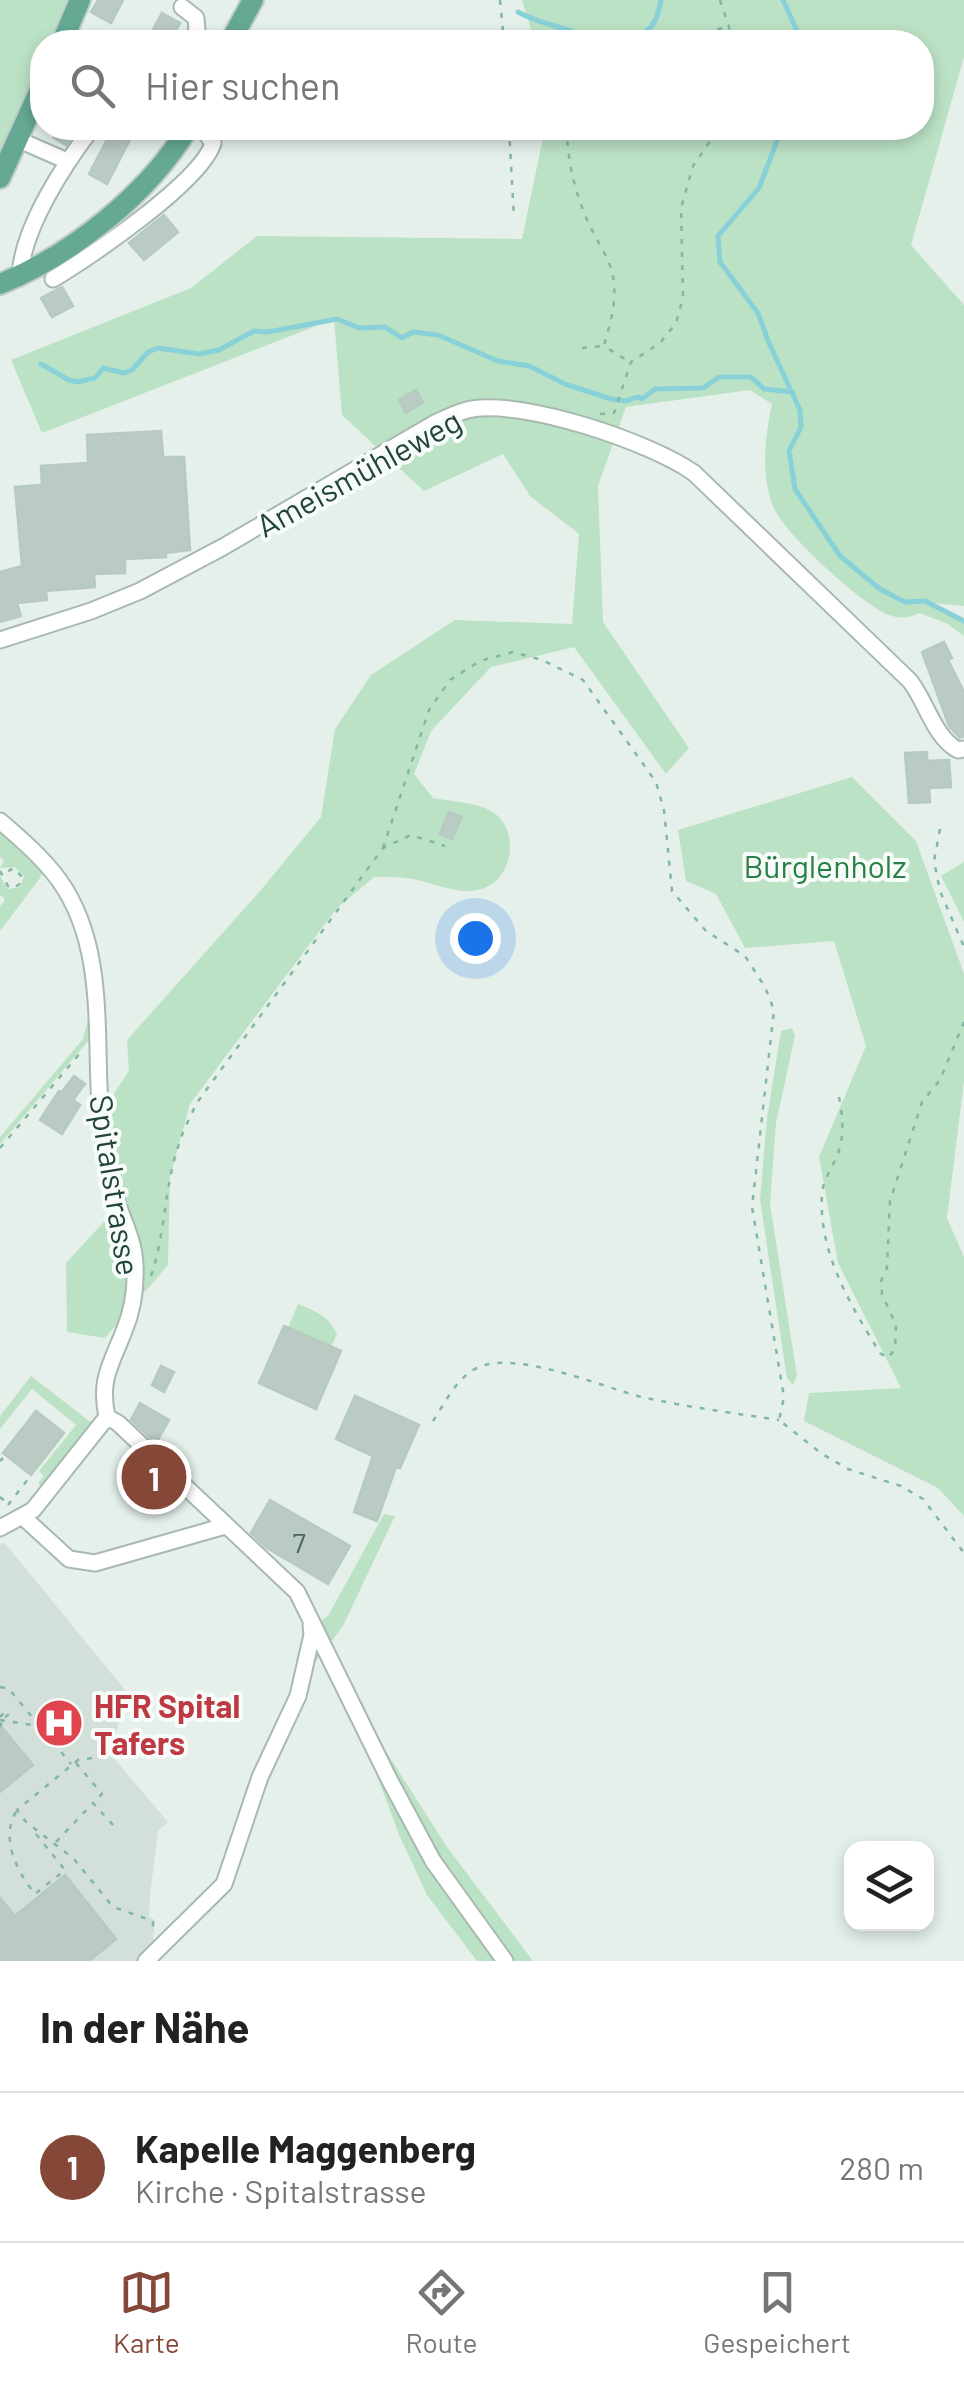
<!DOCTYPE html>
<html lang="de">
<head>
<meta charset="utf-8">
<style>
  body { margin:0; font-family:Barlow,sans-serif; background:#f2f2f2; color:#222 }
  .controls { position:absolute; right:30px; bottom:30px; display:grid; overflow:hidden; border-radius:20px; box-shadow:0 5px 15px #0003 }
  .controls button { width:90px; height:90px; display:grid; place-items:center; padding:0; border:0; border-bottom:2px solid #e0e0e0; background:#fff; color:#222; font:50px sans-serif }
  .you { position:absolute; left:475px; top:938px; width:35px; height:35px; margin:-25px; border:8px solid #fff; border-radius:50%; background:#1a73e8; box-shadow:0 0 0 15px #1a73e833 }
  .badge { display:grid; place-items:center; width:65px; height:65px; border-radius:50%; background:#854738; color:#fff; font-size:32px; font-weight:700 }
  .pin { position:absolute; translate:-50% -50%; border:5px solid #fff; box-shadow:0 2px 10px #0006 }
  .list { margin:0; padding:0; list-style:none }
  h2 { display:flex; justify-content:space-between; align-items:center; height:130px; margin:0; padding:0 40px; font-size:42px }
  h2 small { font-size:32px; font-weight:400; color:#767676 }
  .list li { display:grid; grid-template-columns:65px 1fr auto; gap:30px; align-items:center; box-sizing:border-box; height:150px; padding:0 40px; border-top:2px solid #e0e0e0 }
  .list b { display:block; font-size:38px; white-space:nowrap }
  .list p { margin:0; font-size:32px; white-space:nowrap; color:#767676 }
  .list em { font-size:32px; font-style:normal; color:#767676 }
  .icon { flex:none; width:55px; height:55px; fill:none; stroke:currentColor; stroke-width:2; stroke-linecap:round; stroke-linejoin:round }
  .map { position:relative; flex:none; width:964px; height:1961px; overflow:hidden }
  .search { position:absolute; background:#fff; box-shadow:0 5px 15px #0003; left:30px; right:30px; top:30px; height:110px; display:flex; align-items:center; gap:25px; box-sizing:border-box; padding:0 35px; border-radius:40px; color:#767676; font-size:38px }
  .sheet { height:280px; background:#fff }
  nav { display:flex; justify-content:space-around; align-items:center; box-sizing:border-box; height:140px; border-top:2px solid #e0e0e0; background:#fff; font-size:28px; color:#767676 }
  nav a { display:grid; justify-items:center; gap:5px }
  nav .on { color:#854738 }
  .map>svg:first-child { display:block }
  .built { fill:#d3e0d9 }
  .green { fill:#bce2c5 }
  .lines { fill:none; stroke-linecap:round; stroke-linejoin:round }
  .stream { stroke:#89d1d9; stroke-width:5 }
  .building { fill:#bacbc3; stroke:#b7cac1; stroke-width:2.5 }
  .minor-casing { stroke:#a7b9b1; stroke-width:19 }
  .major-casing { stroke:#c1cbc8; stroke-width:24 }
  .path { stroke:#83b6a3; stroke-width:2.5; stroke-dasharray:5 8; stroke-linecap:butt }
  .minor { stroke:#fff; stroke-width:15 }
  .major { stroke:#65a994; stroke-width:20 }
  .path-bridge { stroke:#83b6a3; stroke-width:2.5; stroke-dasharray:5 8; stroke-linecap:butt }
  .labels { text-anchor:middle; dominant-baseline:central; stroke-width:8; stroke-linejoin:round; paint-order:stroke }
  .number-label { font-size:28px; fill:#48665c }
  .street-label { font-size:32px; fill:#224439; stroke:#f7fbf9 }
  .park-label { font-size:32px; fill:#278045; stroke:#f7fbf9 }
  .health-label { font-size:32px; font-weight:bold; fill:#be3a42; stroke:#f7fbf9; text-anchor:start }
</style>
</head>
<body>
<div class="map">
<svg width="964" height="1961" viewBox="0 0 964 1961">
  <rect width="100%" height="100%" fill="#e5f0ea"/>
  <path class="built" d="M4,1542l121,148 -13,66 56,66 -10,9 -8,64 -1,22 6,3 -4,41h-151v-416z"/>
  <path class="green" d="M0,0h67l-17,42h-8v17l-42,93z
    M522,0h442v57l-53,188 53,60v301l-31,-3 31,15v18l-18,-13 -27,-10c-8,5 -21,6 -30,2 -27,-10 -109,-85 -117,-111 -11,-33 -7,-67 0,-100l-22,-14 -124,17 -28,79 5,136 86,126 -23,26 -92,-127 -83,20 -60,64 -17,43 19,24c20,4 53,4 67,20 19,22 10,62 -18,71 -21,7 -49,-6 -69,-10 -13,-2 -26,-2 -39,-2l-38,32 -146,195 -20,73 -2,88 -63,73 -38,-6 -1,-69 57,-62 -9,-30 -4,-36 3,-40 16,-24 -2,-31 134,-150 60,-73 14,-88 36,-54 84,-55 117,4 7,-90 -49,-38 -27,-42 -79,37 -82,-76 -8,-96 -292,114 -31,-73 180,-72 66,-52 265,3 23,-111h377v-86h-387z
    M852,777l64,64 48,133v107l-17,137 17,39v259l-26,-28 -134,-67 5,-28 92,-5 -63,-125 -19,-106 47,-111 -32,-105 -89,7 -29,-54 -30,-13 -8,-51z
    M0,826l44,41 -4,11 -40,53v-24l5,-8 -5,-4v-19l8,13 12,-2 4,-11 -9,-9 -15,1 4,-8 -4,-3z
    M964,862v60l-23,-46z
    M88,1019l3,2 -1,18 -90,105v-7l83,-98z
    M792,1028l3,8 -19,87 -6,81 27,172 -4,9 -6,-7 -27,-178 7,-82 14,-87z
    M298,1304c17,7 31,12 39,30l-6,13 -43,-19z
    M31,1376l62,48 -49,64 -6,-5 6,-7 -5,-5 37,-46 -44,-36 -32,40v-13z
    M384,1514l11,2 -52,110 -12,16 49,100 67,105 86,114h-21l-85,-118 -109,-220 10,-7z
    M315,1638l53,104 131,219h-22l-50,-66 -27,-58 -35,-93 -45,-89 -7,11 -3,-1z"/>
  <g class="lines">
    <path class="stream" d="M783,0l19,42
      M518,12c25,14 53,15 76,30
      M617,42c30,-10 38,-9 44,-42
      M782,128l-23,60 -41,48 2,26 38,51 11,30 31,67 1,17 -12,24 6,38 45,67 40,33 25,13 20,-1 39,20
      M41,364l28,16 8,2 18,-4 8,-10 21,5 8,-3 16,-18 10,-4 41,6 20,-4 35,-19 14,1 69,-13 22,9 26,-1 17,11 11,-6 25,3 60,26 31,5 36,18 46,15 14,2 13,-4 4,2 13,-10 48,-1 16,-11h32l13,12 29,3"/>
  </g>
  <path class="building" d="M98,0h25l-12,23 -20,-11z
    M162,13l18,10 -10,19h-24z
    M60,128h18l-12,17 -12,-7z
    M113,128h23l-29,56 -18,-10z
    M164,215l14,17 -34,28 -15,-17z
    M62,287l11,19 -21,11 -11,-19z
    M416,390l7,12 -17,11 -7,-13z
    M161,431l2,26h21l6,93 -24,3v4l-41,2v14l-31,1 1,13 -49,4 1,9 -30,3 4,13 -21,6v-50l22,-6 -7,-79 27,-2 -1,-19 47,-3 -1,-28z
    M944,642l8,16 -4,2 16,32v44l-4,2 -11,-12 -27,-74z
    M927,752v9l22,-1 2,27 -22,1 1,14 -21,1 -4,-50z
    M449,812l13,5 -10,22 -12,-5z
    M74,1076l11,8 -12,16 7,5 -18,29 -22,-14 19,-29 2,2z
    M284,1326l57,25 -25,58 -57,-26z
    M161,1366l13,6 -10,20 -12,-7z
    M355,1396l64,29 -19,43 -4,-1 -19,54 -23,-9 19,-56 -37,-17z
    M140,1403l29,17 -13,23 -25,-23z
    M36,1411l28,22 -33,42 -28,-22z
    M270,1500l80,46 -22,38 -61,-36 -16,-15z
    M0,1725l33,40 -33,27z
    M65,1875l51,64 -27,22h-89v-63l15,18z"/>
  <g class="lines">
    <g class="minor-casing">
      <path id="minor" d="M182,7l14,11 1,12 -6,12
        M17,139l50,22
        M20,275c3,-48 44,-110 72,-147
        M53,279c36,-21 149,-98 160,-136l-11,-15
        M0,640l91,-29 49,-20 83,-44 212,-124c12,-5 24,-12 37,-14 53,-9 178,33 222,64l216,208c17,22 24,56 48,69l6,-1
        M0,821c21,18 43,37 59,59 53,74 32,174 44,259 4,22 8,45 15,66 7,19 16,38 17,59 1,22 -2,46 -11,67 -13,34 -25,48 -17,86l-74,93 -33,18
        M107,1417l11,6 179,169 92,187 44,82 72,100
        M23,1517l46,42 26,4 130,-37
        M146,1961l78,-77 36,-107 38,-81 14,-61 -1,-10"/>
    </g>
    <g class="major-casing">
      <path id="major" d="M62,42l18,-42
        M230,42l23,-42
        M0,178l42,-93
        M0,284c72,-29 148,-90 188,-156"/>
    </g>
    <path class="path" d="M500,0l4,42
      M720,0l14,42
      M505,41l33,1
      M556,42h3
      M667,42l63,-16
      M509,128l5,90
      M567,128c0,35 10,74 27,106 9,17 19,31 20,51 2,23 -5,40 -10,61l24,15
      M582,348l21,-2
      M600,414l14,-1 17,-51 29,-19 16,-20 7,-25 -2,-90 12,-42 26,-38
      M940,829l-6,32 6,30 24,56
      M383,848l46,-138 21,-30 30,-19 33,-9 29,8 41,20 73,102 8,28 8,81 34,40 39,25 20,31 9,23 -22,197 32,190 -5,23 43,34 26,15 53,17 22,13 41,54
      M0,871l8,15 6,2 8,-6v-5l-8,-9 -11,6
      M839,1097c4,20 6,42 -3,61 -5,12 -13,22 -14,36 -4,58 29,112 58,159l8,5 7,-9 1,-24 -14,-31 -1,-13 6,-13 3,-67 32,-99 18,-22 24,-58
      M0,1148l81,-96
      M151,1276c15,-44 13,-91 29,-135 4,-13 11,-25 16,-37l187,-256 28,-13 34,11
      M433,1421c12,-18 24,-44 44,-53 37,-19 125,19 165,29 44,10 91,16 137,23
      M0,1461l3,-3
      M0,1497l7,6
      M8,1505l20,-26
      M0,1687l9,2 62,75
      M0,1717l6,-6 3,3 -6,5
      M0,1720l32,5 3,-3
      M92,1758l-14,2 -61,50 9,12 48,37 39,48 40,14v13
      M76,1763l26,31 -9,9 21,23
      M16,1812c-16,26 1,60 19,82l30,-24 -34,-42
      M56,1842l36,-38"/>
    <use href="#minor" class="minor"/>
    <use href="#major" class="major"/>
    <path class="path-bridge" d="M0,1727l3,-8"/>
  </g>
  <defs>
    <g id="hospital-disc" transform="scale(2.5)"><circle r="9.5" fill="#e0444e" stroke="#f7fbf9"/><path d="M-5-5h3v3.5h4V-5h3V5h-3V1.5h-4V5h-3Z" fill="#fff"/></g>
  </defs>
  <g fill-rule="evenodd">
    <use href="#hospital-disc" x="59" y="1723"/>
  </g>
  <g class="labels">
    <g class="number-label">
      <text x="299" y="1542">7</text>
    </g>
    <g class="street-label">
      <text transform="translate(358 472) rotate(-29)">Ameismühleweg</text>
      <text transform="translate(116 1185) rotate(81)">Spitalstrasse</text>
    </g>
    <g class="park-label">
      <text x="825" y="865">Bürglenholz</text>
    </g>
    <g class="health-label">
      <text x="94" y="1705">HFR Spital<tspan x="94" dy="37">Tafers</tspan></text>
    </g>
  </g>
</svg>
<div class="controls">
<button><svg class="icon" aria-label="layers" viewBox="0 0 24 24"><path d="M12 4l9 5-9 5-9-5zM3 14l9 5 9-5"/></svg></button>
</div>
<div class="you"></div>
<div class="pin badge" style="left:154px;top:1477px">1</div>
<div class="search"><svg class="icon" aria-label="search" viewBox="0 0 24 24"><circle cx="10" cy="10" r="6"/><path d="M15 15l6 6"/></svg>Hier suchen</div>
</div>
<section class="sheet">
<h2>In der Nähe<small></small></h2>
<ul class="list">
<li><span class="badge">1</span><div><b>Kapelle Maggenberg</b><p>Kirche · Spitalstrasse</p></div><em>280 m</em></li>
</ul>
</section>
<nav>
<a class="on"><svg class="icon" aria-label="map" viewBox="0 0 24 24"><path d="M3 6l6-2 6 2 6-2v14l-6 2-6-2-6 2zM9 4v14M15 6v14"/></svg>Karte</a>
<a><svg class="icon" aria-label="directions" viewBox="0 0 24 24"><path d="M12 3l9 9-9 9-9-9zM9 14v-3h6M13 9l2 2-2 2"/></svg>Route</a>
<a><svg class="icon" aria-label="saved" viewBox="0 0 24 24"><path d="M7 4h10v16l-5-4-5 4z"/></svg>Gespeichert</a>
</nav>
</body>
</html>
